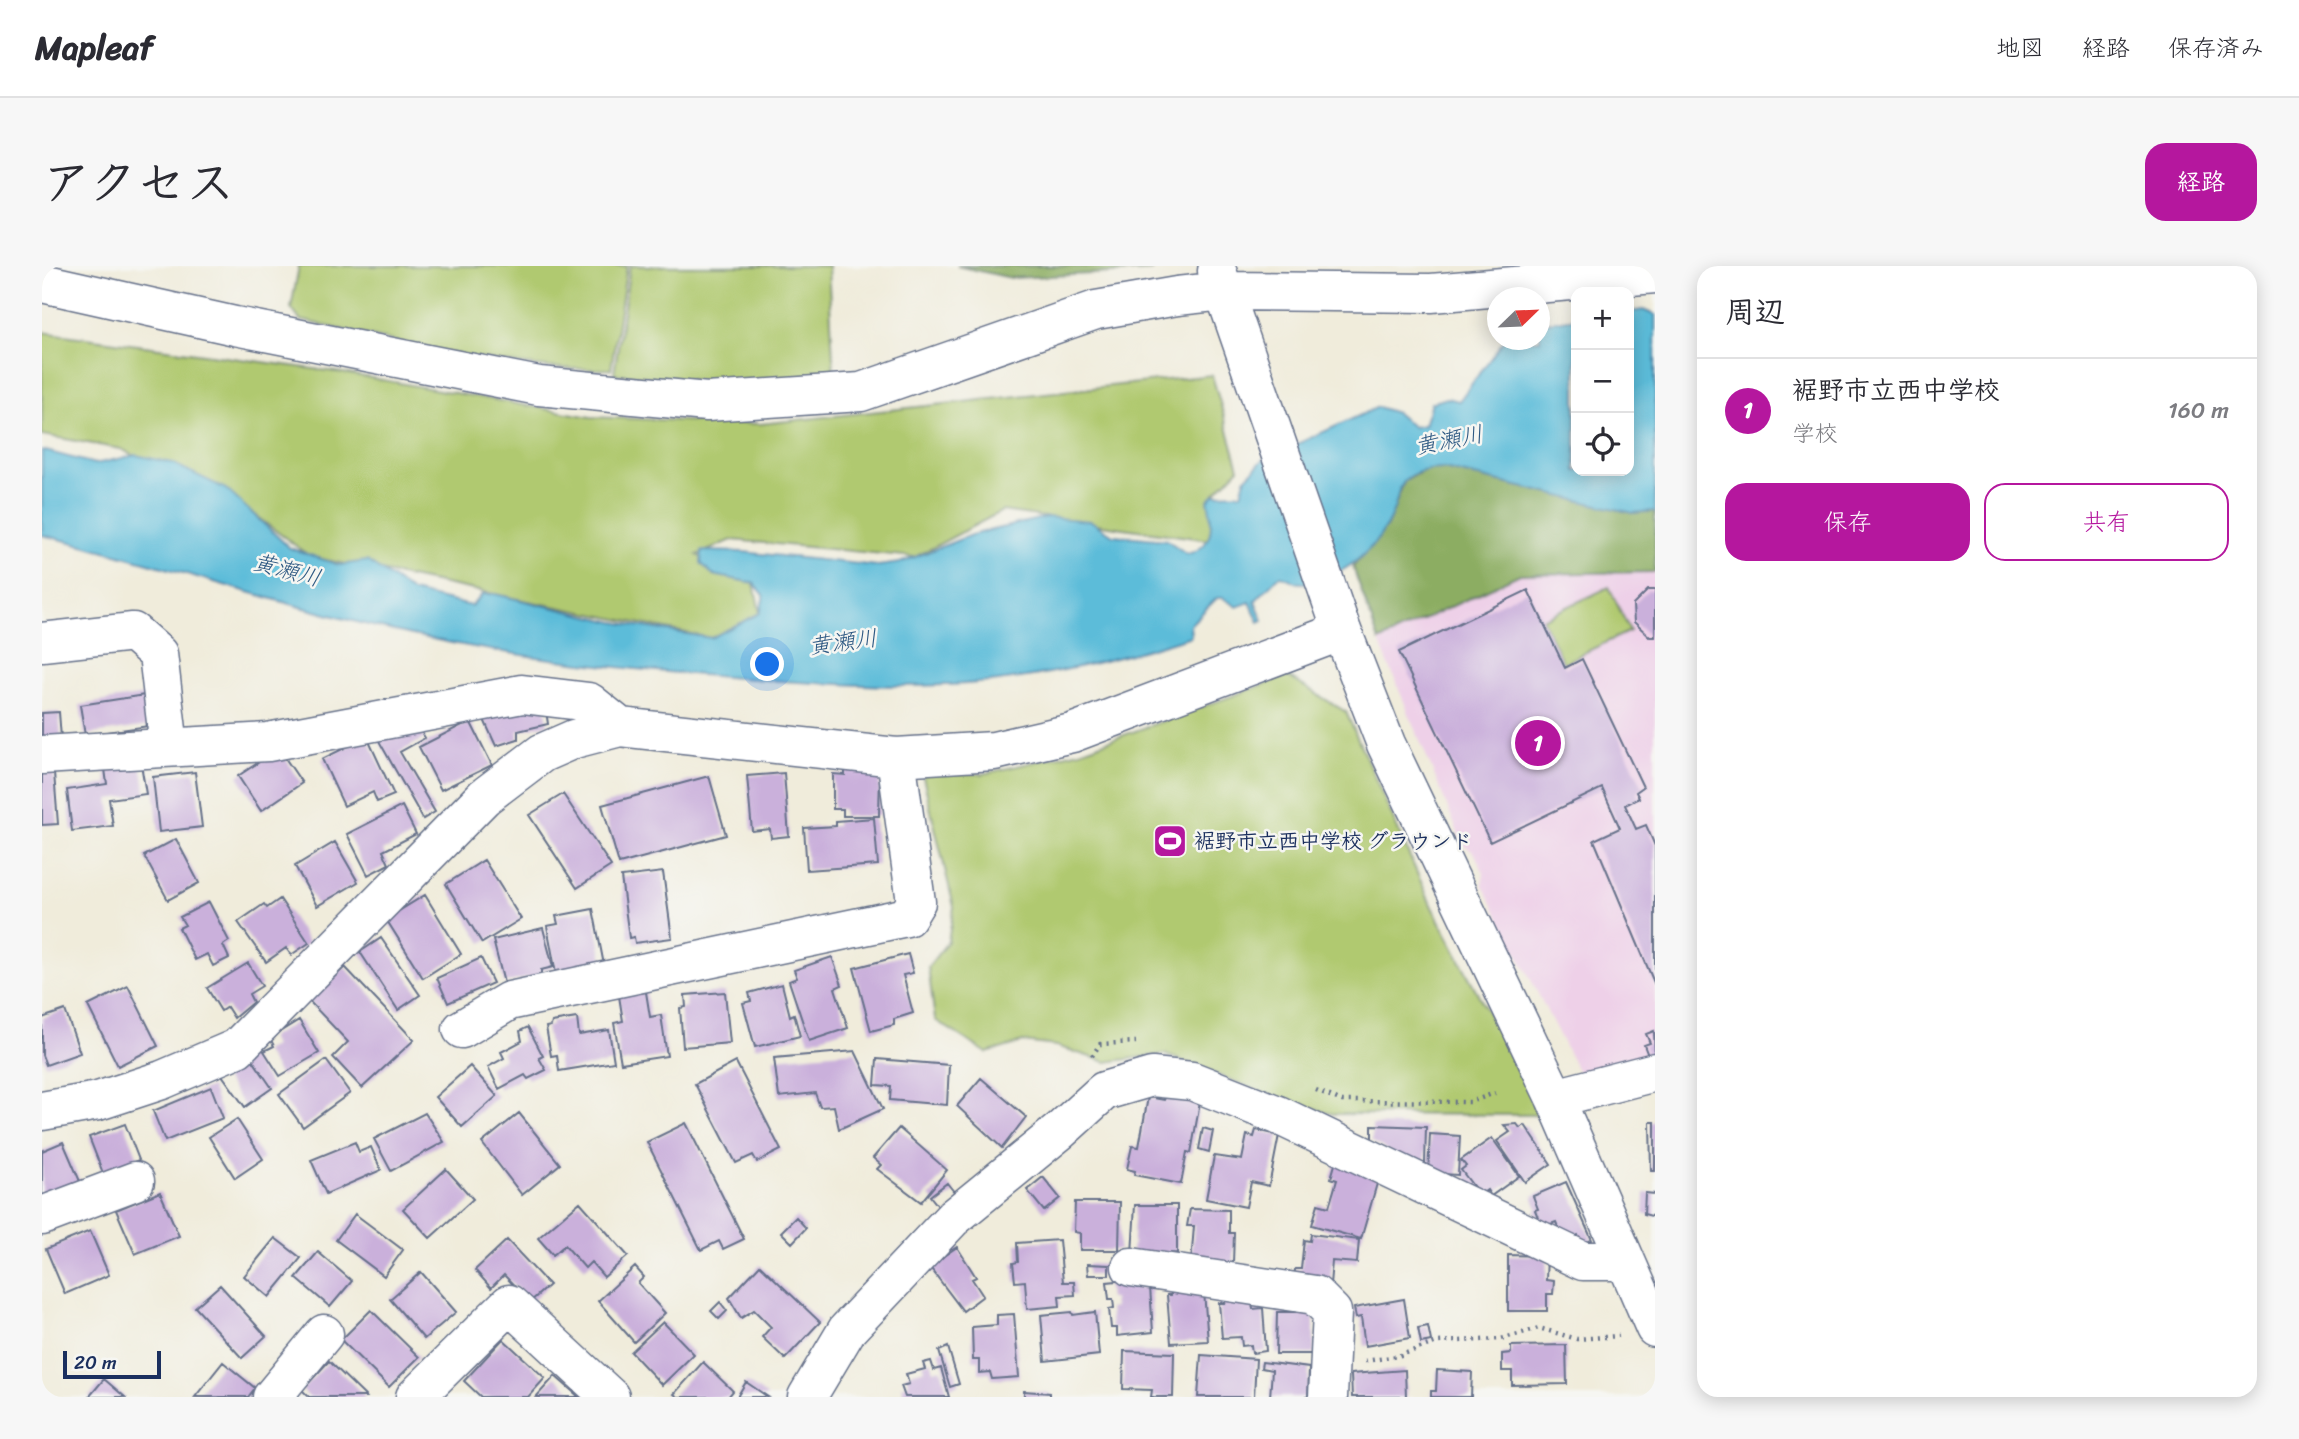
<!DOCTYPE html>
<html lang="ja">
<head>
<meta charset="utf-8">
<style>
  body { margin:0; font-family:Sriracha,"Klee One",sans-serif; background:#f7f7f7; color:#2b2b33 }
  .controls { position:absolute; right:21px; top:21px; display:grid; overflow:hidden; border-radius:14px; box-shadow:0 4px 18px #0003 }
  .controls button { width:63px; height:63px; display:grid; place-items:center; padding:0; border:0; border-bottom:2px solid #e1e1e2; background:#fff; color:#2b2b33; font:35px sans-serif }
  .compass { position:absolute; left:1445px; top:21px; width:63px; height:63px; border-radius:50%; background:#fff; box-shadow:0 4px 18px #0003; rotate:67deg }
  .scale { position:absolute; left:21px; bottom:18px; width:98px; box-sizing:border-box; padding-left:7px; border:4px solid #1b2f5e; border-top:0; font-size:19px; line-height:24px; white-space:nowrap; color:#1b2f5e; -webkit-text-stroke:5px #f6f6f2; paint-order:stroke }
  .you { position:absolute; left:726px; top:399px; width:24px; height:24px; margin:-18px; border:5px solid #fff; border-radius:50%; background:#1a73e8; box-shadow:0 0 0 10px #1a73e833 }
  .badge { display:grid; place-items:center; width:46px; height:46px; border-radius:50%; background:#b5179e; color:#fff; font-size:23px; font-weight:700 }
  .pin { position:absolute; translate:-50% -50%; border:4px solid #fff; box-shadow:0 2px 7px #0006 }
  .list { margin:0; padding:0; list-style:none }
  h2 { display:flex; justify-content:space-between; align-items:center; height:91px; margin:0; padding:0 28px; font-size:30px }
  h2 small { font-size:23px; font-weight:400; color:#7c7c81 }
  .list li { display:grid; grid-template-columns:46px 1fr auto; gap:21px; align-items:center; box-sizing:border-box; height:105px; padding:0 28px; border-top:2px solid #e1e1e2 }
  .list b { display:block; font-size:26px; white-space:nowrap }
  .list p { margin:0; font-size:23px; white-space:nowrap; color:#7c7c81 }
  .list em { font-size:23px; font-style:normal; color:#7c7c81 }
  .actions { display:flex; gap:14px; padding:21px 28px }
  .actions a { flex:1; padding:16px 0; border:2px solid #b5179e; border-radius:21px; text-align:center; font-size:24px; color:#b5179e }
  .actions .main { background:#b5179e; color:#fff }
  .icon { flex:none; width:38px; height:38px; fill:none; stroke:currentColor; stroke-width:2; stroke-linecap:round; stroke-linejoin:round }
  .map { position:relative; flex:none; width:1613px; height:1131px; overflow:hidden; border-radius:21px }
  header { display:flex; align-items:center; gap:42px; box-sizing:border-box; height:98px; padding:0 35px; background:#fff; border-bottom:2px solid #e1e1e2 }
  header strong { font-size:33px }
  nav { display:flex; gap:38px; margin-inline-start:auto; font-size:24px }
  .intro { display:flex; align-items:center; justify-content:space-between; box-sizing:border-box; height:168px; padding:0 42px }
  h1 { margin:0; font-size:49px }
  .button { padding:18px 32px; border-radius:21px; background:#b5179e; color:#fff; font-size:24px; font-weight:700 }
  main { display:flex; gap:42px; padding:0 42px }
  aside { flex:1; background:#fff; border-radius:21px; box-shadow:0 4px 18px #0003 }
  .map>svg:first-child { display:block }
  .built { fill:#eed0e8 }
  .green { fill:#b0c96f; stroke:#667c66; stroke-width:2 }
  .forest { fill:#8cad62; stroke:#546e60; stroke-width:2 }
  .water { fill:#5bbcd9; stroke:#3b769c; stroke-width:2 }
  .building { fill:#cab0db }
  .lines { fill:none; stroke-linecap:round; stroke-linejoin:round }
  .minor-casing { stroke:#66718a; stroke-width:41 }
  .path { stroke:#66718a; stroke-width:4.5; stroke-dasharray:2 5; stroke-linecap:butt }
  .minor { stroke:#fff; stroke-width:38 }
  .labels { text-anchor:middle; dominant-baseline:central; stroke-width:5; stroke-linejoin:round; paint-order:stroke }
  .poi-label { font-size:21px; font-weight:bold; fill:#1b2f5e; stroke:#f6f6f2; text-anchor:start }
  .water-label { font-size:23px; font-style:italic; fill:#2e5983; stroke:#f6f6f2 }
</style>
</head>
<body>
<header>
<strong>Mapleaf</strong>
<nav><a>地図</a><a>経路</a><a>保存済み</a></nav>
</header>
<div class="intro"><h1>アクセス</h1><a class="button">経路</a></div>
<main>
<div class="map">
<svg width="1613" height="1131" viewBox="0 0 1613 1131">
  <rect width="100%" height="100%" fill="#f6f6f2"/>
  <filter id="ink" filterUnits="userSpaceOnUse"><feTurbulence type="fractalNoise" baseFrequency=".0143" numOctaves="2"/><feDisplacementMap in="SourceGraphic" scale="14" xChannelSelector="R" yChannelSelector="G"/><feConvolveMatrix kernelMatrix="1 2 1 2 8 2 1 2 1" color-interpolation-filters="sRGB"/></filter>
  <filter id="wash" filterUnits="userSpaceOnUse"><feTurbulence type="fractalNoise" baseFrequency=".00686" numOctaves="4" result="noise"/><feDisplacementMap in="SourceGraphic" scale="28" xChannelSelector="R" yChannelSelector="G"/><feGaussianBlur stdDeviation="1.57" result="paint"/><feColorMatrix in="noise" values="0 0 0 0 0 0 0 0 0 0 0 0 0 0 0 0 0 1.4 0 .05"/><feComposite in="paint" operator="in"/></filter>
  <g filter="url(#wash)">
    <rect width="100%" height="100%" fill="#f0ecdb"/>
    <path class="built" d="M1613,306v489l-75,15 -98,-192 2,-11 -10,-21 -11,-7 -84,-204 141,-67z"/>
    <path class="green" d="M257,0h328l-16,103c-104,3 -210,-27 -311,-49l-9,-12z
      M588,0h198l6,111 -83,7 -137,-10z
      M0,66l301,41 248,44 169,7 452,-49 27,93 -25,26 -4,46 -208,-29 -87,46 -183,-17 -35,15 57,28 6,30 -49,25 -400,-81 -59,-44 -131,-64 -79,-14z
      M1567,321l21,44 -67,32 -21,-44z
      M1245,410l59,36 86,195 110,208 -208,-1 -41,-10 -129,-50 -58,8 -50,-16 -33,-4 -36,11 -52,-33 -7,-53 20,-26 6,-34 -32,-134 61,1 97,-23z"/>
    <path class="forest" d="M915,0h198l-4,5 -140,7z
      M1384,203h18l189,44 22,-2v61l-135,2 -141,67 -26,-74 34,-41 17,-44z"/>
    <path class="water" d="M1601,44l12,5v196l-22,2 -189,-44c-14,0 -29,1 -40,13 -6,7 -7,21 -11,30 -15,37 -49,66 -89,71 -11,1 -15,-7 -25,-7l-24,25 8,19 -4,2 -9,-20 -13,5 -14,-9h-6l-27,27 1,11c-56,18 -112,33 -171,42 -83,13 -169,7 -252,2 -131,-9 -263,-22 -391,-53 -113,-27 -222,-66 -335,-92v-85l53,14 41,-9 36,8 54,26 64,59 49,17 28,-4 45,31 59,14 12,-12h12l119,28 97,16 49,-25 4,-18 -10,-12 -41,-8 -12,-12 1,-12 41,1 135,14 22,-3 71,-28 76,-18 44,4 22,14 54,5 20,14c28,-7 26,-30 21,-54l6,-6 27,-1 5,-16 18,-18 114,-52 18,6 17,14 11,-2 7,-22 16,-5 12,3 45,-61h36v-17l36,-5v153h53v-159z"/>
    <g id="blocks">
      <path class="building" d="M1486,324l37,78 17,-9 61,128 -7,5 3,6 -14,7 11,24 10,-4 9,21v139l-61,-145 26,-12 -18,-40 -112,54 -91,-190z
        M1606,324h7v47h-5l-16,-15 -1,-17z
        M103,429l4,31 -64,9 -5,-30z
        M503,438l3,20 -30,7v8l-22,7 -15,-33z
        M17,446l2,26 -19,2v-27z
        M373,455l10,17 -25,14 35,60 -12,7 -44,-78z
        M428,455l22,44 -51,25 -22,-43z
        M325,471l27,58 -17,7 -4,-10 -29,14 -22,-47z
        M237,483l23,34 -41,28 -23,-35z
        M99,498l5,30 -37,5 4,27 -41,5 -5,-41 40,-6 -2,-15z
        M803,503l35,2 -1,45h-36v-7h-10v-35l12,1z
        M153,506l7,55 -43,5 -6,-55z
        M12,507l4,51 -16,1v-51z
        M742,507l5,63 -18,2 -1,-9 -18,2 -5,-55z
        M667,510l17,59 -107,29 -17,-59z
        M521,528l48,72 -34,22 -48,-73z
        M360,540l14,28 -33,17 6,13 -21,11 -21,-41z
        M832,552l4,47 -71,5 -3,-42 32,-2v-5z
        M134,573l23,44 -31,17 -24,-44z
        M293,576l23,40 -41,24 -22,-40z
        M442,594l37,59 -39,24 -36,-59z
        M621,606l9,66 -37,5 -1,-6 -5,1 -8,-61z
        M383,629l36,59 -38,24 -37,-59z
        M238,633l29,44 -18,12 -5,-7 -20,14 -28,-40 26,-18 3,4z
        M167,636l20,39 -6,4 6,13 -16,8 -6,-12 -12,6 -16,-32 6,-3 -5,-8z
        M551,643l12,61 -48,9 -10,-53 11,-2 -2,-8z
        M501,662l10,39 -12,3v5l-37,8 -11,-43z
        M339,672l39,57 -22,15 -38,-58z
        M866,688l5,19 -10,2 10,38 -19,6v6l-23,6 -17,-63z
        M790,691l10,28 -7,3 13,40 -39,13 -20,-60 8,-3 -3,-8z
        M439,692l12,25 -45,20 -11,-25z
        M206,697l14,23 -13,8 4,8 -19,16 -7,-11 -6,4 -14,-23z
        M303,701l69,73 -52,48 -29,-31 15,-15 -39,-41z
        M740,718l8,32 4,-2 6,22 -45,11 -12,-44 8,-2 -2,-8z
        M86,720l30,60 -40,20 -30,-60z
        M604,726l4,25 11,-2 6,41 -46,7 -7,-40 9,-2 -4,-25z
        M683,726l5,51 -47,4 -3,-39 6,-1 -1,-12z
        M23,744l15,43 -34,12 -4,-10v-37z
        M535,752l2,17 30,-5 5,32 -55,9 -2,-16 -6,1 -5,-29 5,-1 1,-4z
        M257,754l20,33 -39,23 -16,-25 10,-5 -4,-8z
        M486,761l15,29 -4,2 7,12 -18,9 -3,-4 -26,14 -11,-22 16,-9 -3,-6 21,-11 -2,-10z
        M1612,765l1,25 -6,2 -5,-13 6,-2 -4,-9z
        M813,785l28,58 -44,20 -5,-23 -14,1 -5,-14 -36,4 -5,-39z
        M208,790l22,32 -27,19 -23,-32z
        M835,793l72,6 -2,40 -57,-5 1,-14 -16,-1z
        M284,794l24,33 -47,34 -24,-33z
        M694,796l45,88 -24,12 -4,-7 -17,8 -41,-79z
        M428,800l27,30 -35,31 -27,-30z
        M939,812l45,39 -24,31 -45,-42z
        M169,821l12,31 -58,23 -12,-30z
        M1124,830l34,6 -9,51 -4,-1 -6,32 -47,-9 1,-4 -8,-2 5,-23 7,1 9,-50 16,3z
        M383,847l19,29 -53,29 -17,-32z
        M477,847l41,51 -38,31 -40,-52z
        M195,853l26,40 -28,19 -26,-41z
        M1608,856h5v49h-4z
        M644,857l58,116 -21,10 -4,-8 -18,9 -54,-108z
        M83,858l14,36 -36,13 -14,-36z
        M1475,858l3,4 5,-3 26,39 -26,18 -28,-41 13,-9 -6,-7z
        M1330,859l54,2 -1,37h-16l-37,-23z
        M857,862l48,42 -26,32 -44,-33 4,-4 -8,-7z
        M1161,862l10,3 -4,21 -10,-3z
        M1214,864l23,5 -10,51 -18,-4 -5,25 -40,-8 8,-43 28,4 5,-25 7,2z
        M1388,868l30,2 -2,39 -30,-2z
        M1450,872l27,38 -28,20 -4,-6 -7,5 -19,-25 5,-4 -5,-6z
        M21,876l19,44 -40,17v-52z
        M313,876l4,10 12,-5 10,23 -55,24 -15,-34z
        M1294,895l44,12 -19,66 -49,-14 6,-21 11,3 8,-27 -6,-2z
        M404,903l27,30 -43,39 -27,-29z
        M1001,911l17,21 -16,13 -17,-21z
        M1524,916l26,58 -11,4 -3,-9 -14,6 -8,-19 -14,5 -7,-17 3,-1 -5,-13z
        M905,917l8,10 -17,13 -8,-10z
        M118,926l19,44 -44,18 -19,-44z
        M1603,927l10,1v23l-11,-3z
        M538,936l48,54 -24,21 -13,-15 -6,6 -20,-23 -12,10 -15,-17z
        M1033,936h45l-1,48h-39v-17l-6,-1z
        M1093,939h42v48l-45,1z
        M1148,943l39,1v23h5l-1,30h-42l3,-37h-7z
        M313,948l48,36 -19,26 -48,-36z
        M754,951l10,11 -14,15 -11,-11z
        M48,965l19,44 -44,19 -19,-45z
        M1269,968l48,6 -2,23 -25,-2 -2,24 -36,-4 1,-12h6l3,-29 6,1z
        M233,972l26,20 -32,39 -25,-21z
        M465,974l42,45 -19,17 -26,-27 -13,13 -16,-18z
        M1017,974l4,42h11l1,13 -16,1 1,10 -33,3 -2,-28 -10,1 -2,-19 5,-1 -1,-19z
        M915,981l19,30 -4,2 11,17 -20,15 -34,-45z
        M276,986l34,29 -22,26 -34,-29z
        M1466,989l39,1 -1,24 8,1 -1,13h-6v17h-39z
        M1045,998l22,1v10h-21z
        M718,999l60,57 -35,37 -23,-22 9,-10 -17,-17 -13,8 -12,-20z
        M593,1001l9,10 -6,6 27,30 -31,29 -36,-41z
        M379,1006l35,40 -32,27 -34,-40z
        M1095,1013l1,9 12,-1 3,45 -36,4v-8h-6l-2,-19 5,-1 -1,-9h-4l-2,-17z
        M178,1019l46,51 -24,22 -47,-51z
        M1129,1023l33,3 4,49 -37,2 -4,-48h4z
        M1182,1030h27l2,13 10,-1 3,43 -14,2 -1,-8 -9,1 -1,-9 -19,1 -3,-35h6z
        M1362,1033l6,39 -45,8 -4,-29 -5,1 -2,-10z
        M678,1036l7,9 -8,8 -8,-8z
        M329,1044l48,47 -30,30 -48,-47z
        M1030,1046l1,3 22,-3 4,43 -54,6 -4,-46z
        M1235,1046h37v42h-38z
        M972,1048l5,63 -27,2 -2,-7 -11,1v-13h-6l-1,-33 25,-2v-10z
        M621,1056l31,32 -32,31 -31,-33z
        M1386,1060l3,15 -10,2 -3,-15z
        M461,1073l42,39 -17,19h-47l-17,-16z
        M1524,1079l1,39 -55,1v-14h-10v-17l9,-1v-7z
        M906,1081l11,37 -9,3 -11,-36z
        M1082,1085l50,2 -1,44h-22l1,-7 -29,-1z
        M1159,1089l55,4 -2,38h-56z
        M287,1095l37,36h-57l-7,-7z
        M889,1095l3,9 7,-2 8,29h-44l-4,-11 8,-2 -3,-10 19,-5 -2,-6z
        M181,1096l32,26 -7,9h-53z
        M661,1096l30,29 -5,6h-50l-4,-3z
        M1220,1096l47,6 -1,29h-38l2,-27 -11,-2z
        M1363,1104l1,27h-54l-1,-23z
        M1395,1104l35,2 -1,25h-40v-6h5z
        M513,1110l24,21h-43z
        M62,1113l21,18h-36z
        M704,1116l22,15h-31z
        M982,1125l26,2v4h-26z"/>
    </g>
  </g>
  <g filter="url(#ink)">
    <use href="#blocks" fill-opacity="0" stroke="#66718a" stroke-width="2"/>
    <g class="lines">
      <g class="minor-casing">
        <path id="minor" d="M1175,5l125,360 44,113 169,354 100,230
          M0,17l193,43 304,60 168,16 154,-10 235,-82 81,-14 47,-5 207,2 224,-19
          M0,376l91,-10 25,22 11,93
          M0,489l226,-13 254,-48 67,8 31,25
          M420,763l47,-28 398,-84 9,-15 -20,-145
          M1513,832l100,-26
          M0,845l56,-10 64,-21 75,-32 247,-251 58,-44 32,-14 46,-12 276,30 98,-6 78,-18 270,-102
          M0,950l93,-35
          M1089,1001l184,28 17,17 -4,85
          M230,1131l52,-63
          M373,1131l94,-93 101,93
          M765,1131l40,-67 106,-112 108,-88 43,-39 48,-14 40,4 86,34 305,146h42"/>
      </g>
      <path class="path" d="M1050,790l8,-12 36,-2
        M1274,824l26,11 128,1 25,-9
        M1323,1095l33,-5 39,-14 64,-3 38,-11 38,11 42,-3"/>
      <use href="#minor" class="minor"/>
    </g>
  </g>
  <defs>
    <g id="stadium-square" transform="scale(1.75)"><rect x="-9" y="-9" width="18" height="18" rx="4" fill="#b5179e" stroke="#f6f6f2"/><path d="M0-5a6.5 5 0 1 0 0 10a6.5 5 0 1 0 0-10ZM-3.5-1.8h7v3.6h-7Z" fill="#fff"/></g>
  </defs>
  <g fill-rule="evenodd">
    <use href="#stadium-square" x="1128" y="575"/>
  </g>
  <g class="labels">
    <g class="poi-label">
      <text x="1152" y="575">裾野市立西中学校 グラウンド</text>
    </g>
    <g class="water-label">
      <text transform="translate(1407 174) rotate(-11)">黄瀬川</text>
      <text transform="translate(245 304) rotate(15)">黄瀬川</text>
      <text transform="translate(801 376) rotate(-7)">黄瀬川</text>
    </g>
  </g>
</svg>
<div class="controls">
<button>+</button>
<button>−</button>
<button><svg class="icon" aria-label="locate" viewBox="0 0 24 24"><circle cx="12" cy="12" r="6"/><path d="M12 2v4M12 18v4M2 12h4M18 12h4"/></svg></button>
</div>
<svg class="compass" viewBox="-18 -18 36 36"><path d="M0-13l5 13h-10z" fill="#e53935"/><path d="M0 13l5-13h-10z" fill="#7c7c81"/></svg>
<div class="scale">20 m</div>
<div class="you"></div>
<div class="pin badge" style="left:1496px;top:477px">1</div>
</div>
<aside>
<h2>周辺<small></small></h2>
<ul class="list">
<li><span class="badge">1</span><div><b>裾野市立西中学校</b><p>学校</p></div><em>160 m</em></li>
</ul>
<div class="actions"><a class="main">保存</a><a>共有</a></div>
</aside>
</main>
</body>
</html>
